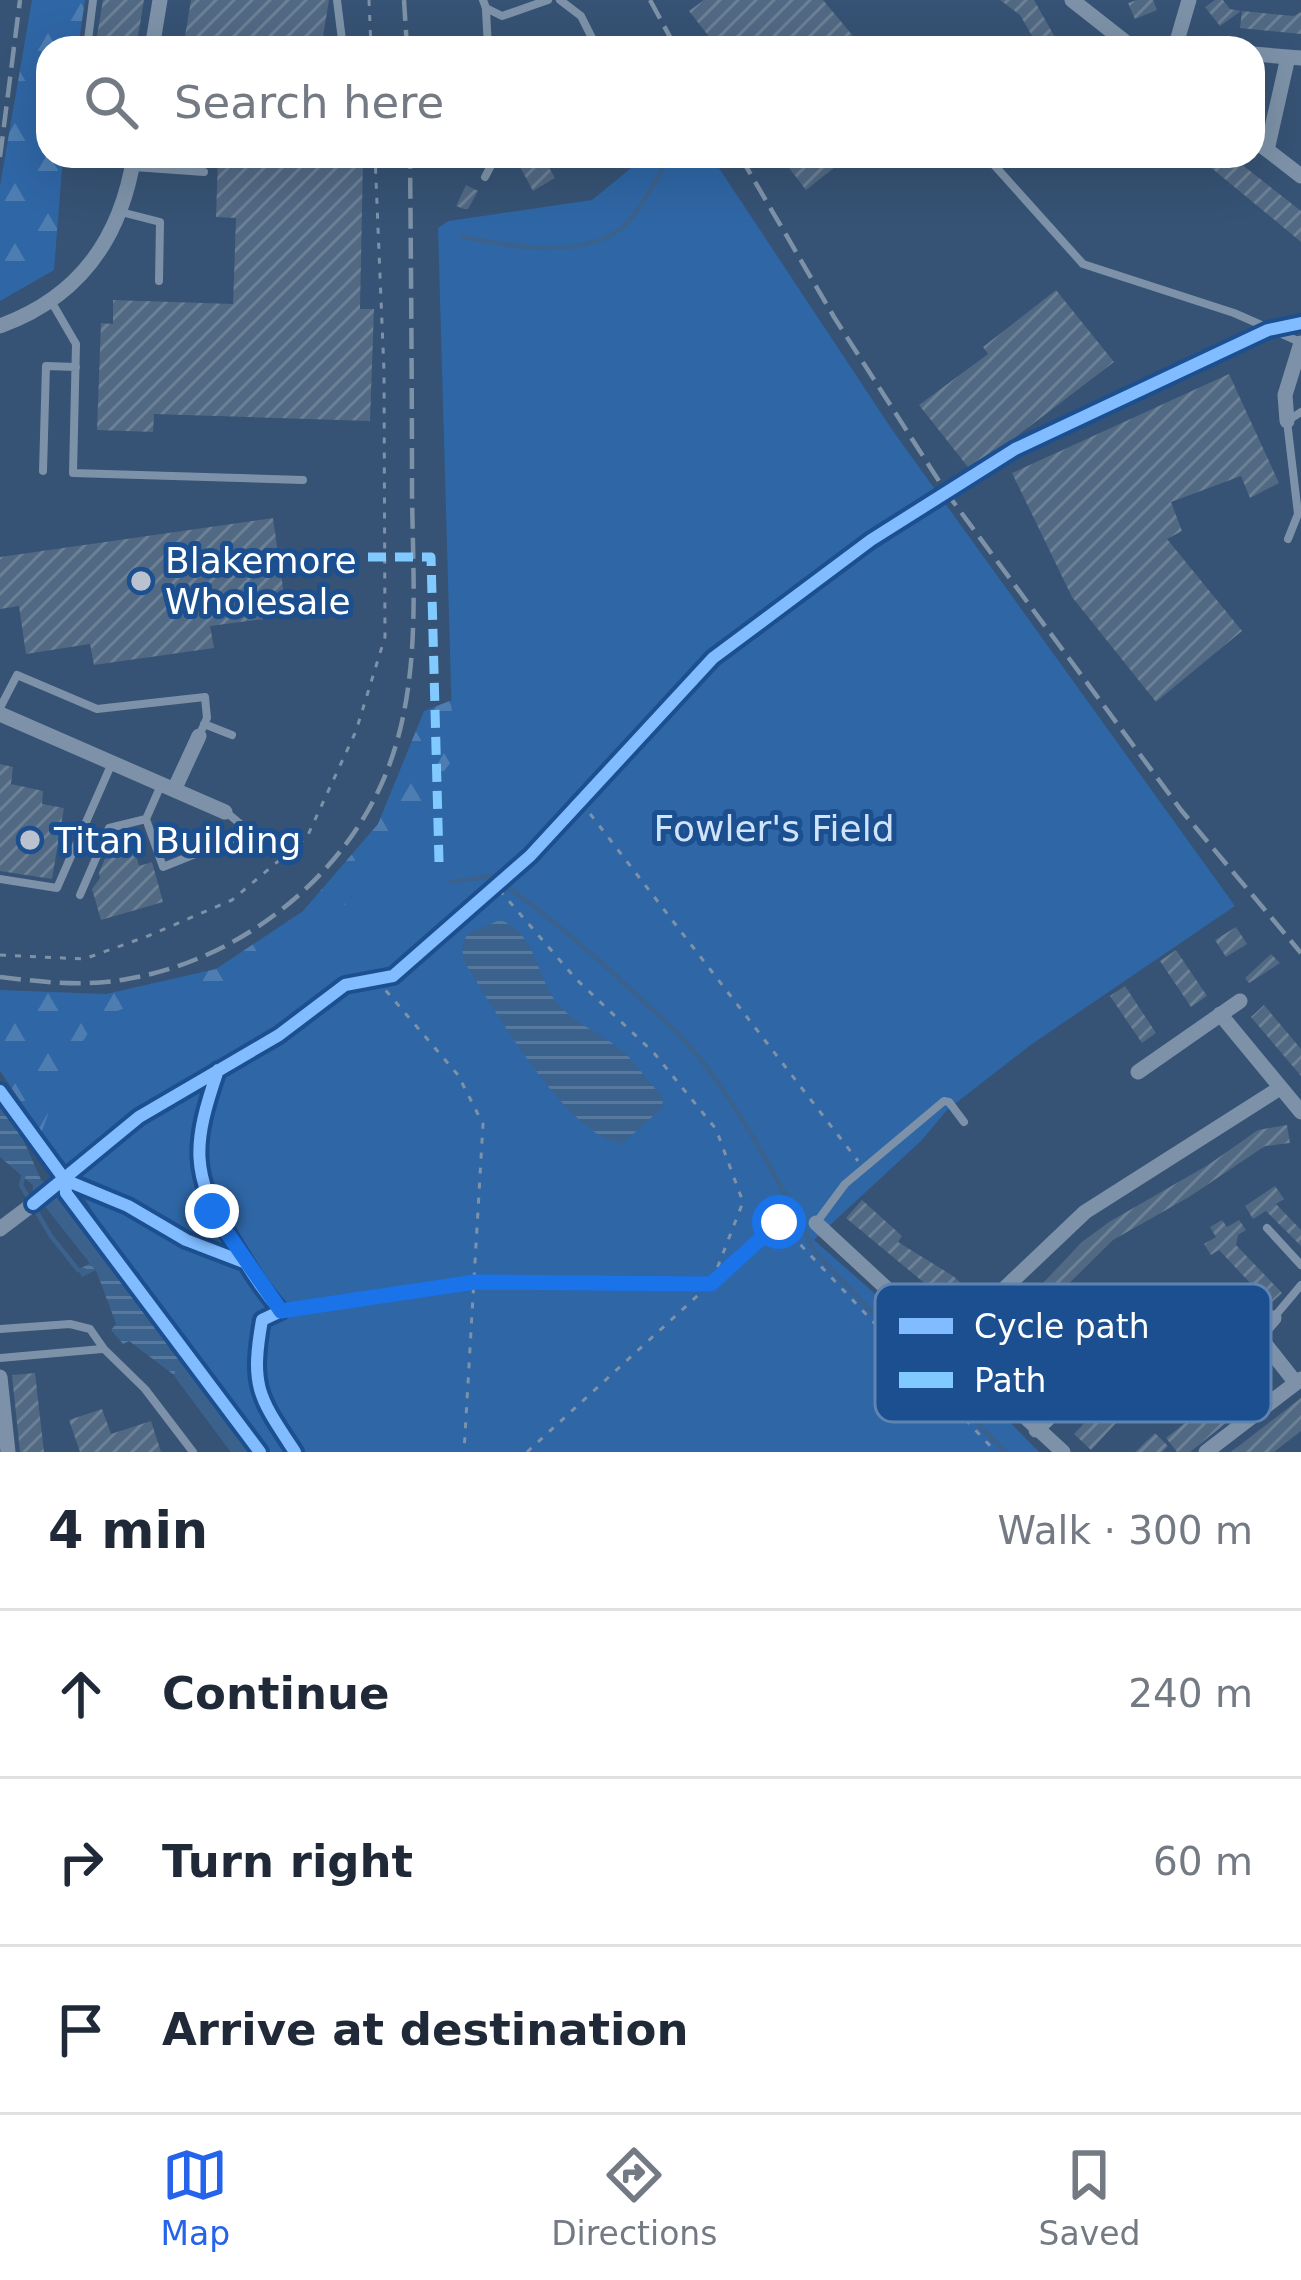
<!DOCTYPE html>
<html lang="en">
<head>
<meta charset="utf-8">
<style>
  body { margin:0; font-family:"DejaVu Sans",sans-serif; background:#f2f2f3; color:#1f2937 }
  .stop { position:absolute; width:36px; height:36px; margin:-27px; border:9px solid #1a73e8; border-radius:50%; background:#fff }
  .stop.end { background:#1a73e8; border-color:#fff; box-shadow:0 3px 12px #0008 }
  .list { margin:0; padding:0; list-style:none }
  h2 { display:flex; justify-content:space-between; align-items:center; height:156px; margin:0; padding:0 48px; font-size:51px }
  h2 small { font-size:39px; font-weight:400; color:#747a83 }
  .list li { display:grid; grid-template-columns:78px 1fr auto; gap:36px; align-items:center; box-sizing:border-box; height:168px; padding:0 48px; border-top:3px solid #e0e1e3 }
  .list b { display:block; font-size:45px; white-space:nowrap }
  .list em { font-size:39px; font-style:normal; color:#747a83 }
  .icon { flex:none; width:66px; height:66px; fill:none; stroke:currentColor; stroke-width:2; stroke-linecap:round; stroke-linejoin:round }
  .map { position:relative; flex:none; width:1301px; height:1452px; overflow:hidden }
  .search { position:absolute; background:#fff; box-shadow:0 12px 48px #0002; left:36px; right:36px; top:36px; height:132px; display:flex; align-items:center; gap:30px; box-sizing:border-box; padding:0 42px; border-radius:36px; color:#747a83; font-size:45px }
  .sheet { height:660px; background:#fff }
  nav { display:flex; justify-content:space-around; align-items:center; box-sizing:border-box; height:168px; border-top:3px solid #e0e1e3; background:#fff; font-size:33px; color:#747a83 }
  nav a { display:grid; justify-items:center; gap:6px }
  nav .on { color:#2563eb }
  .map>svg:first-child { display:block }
  .forest { fill:url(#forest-firs) }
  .park { fill:#2f66a5 }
  .water { fill:url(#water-rules) }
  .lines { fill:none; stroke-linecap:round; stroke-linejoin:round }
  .stream { stroke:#3b618d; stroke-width:4.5 }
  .canal { stroke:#3b618d; stroke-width:15 }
  .building { fill:url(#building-hatch) }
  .path { stroke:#7d92a8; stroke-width:3; stroke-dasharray:6 9; stroke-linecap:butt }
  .lane { stroke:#7d92a8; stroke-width:8 }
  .street { stroke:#7d92a8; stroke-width:15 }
  .rail { stroke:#7e92a7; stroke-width:4.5; stroke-dasharray:21 9; stroke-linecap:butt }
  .quiet { stroke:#80caff; stroke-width:9; stroke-dasharray:18 9; stroke-linecap:butt }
  .cycleway-casing { stroke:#1b4f8f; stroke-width:20 }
  .cycleway { stroke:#80bcff; stroke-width:12 }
  .route { stroke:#1a73e8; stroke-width:15 }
  .poi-dot { fill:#b9c2ce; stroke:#1b4f8f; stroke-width:4.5 }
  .labels { text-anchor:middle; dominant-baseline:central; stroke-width:10; stroke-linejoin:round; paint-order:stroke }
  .poi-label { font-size:36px; fill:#fff; stroke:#1b4f8f; text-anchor:start }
  .park-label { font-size:36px; fill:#cfe3fa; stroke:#1b4f8f }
  .key { fill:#1b4f8f; stroke:#5f84b1; stroke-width:3 }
  .key-label { font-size:33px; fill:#fff }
</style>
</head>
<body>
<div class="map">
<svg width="1301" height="1452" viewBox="0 0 1301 1452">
  <defs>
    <pattern id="forest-firs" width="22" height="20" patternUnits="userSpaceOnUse" patternTransform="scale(3)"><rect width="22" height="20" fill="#2f66a5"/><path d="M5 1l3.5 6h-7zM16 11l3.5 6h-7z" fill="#4e7db2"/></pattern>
    <pattern id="water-rules" width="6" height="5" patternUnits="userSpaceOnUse" patternTransform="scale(3)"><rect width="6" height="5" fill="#3b618d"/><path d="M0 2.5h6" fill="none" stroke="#58799e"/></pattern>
    <pattern id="building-hatch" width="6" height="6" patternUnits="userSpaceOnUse" patternTransform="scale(3)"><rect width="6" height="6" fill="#526984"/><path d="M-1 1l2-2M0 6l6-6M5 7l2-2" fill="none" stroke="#6c8096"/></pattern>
  </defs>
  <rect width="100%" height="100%" fill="#365274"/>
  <path class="forest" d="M32,0h53l-7,48h-30v108h15l-9,114 -54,31v-115z
    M452,700l59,38 56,19 -503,408 -64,-94v-81l106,4 110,-25 87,-58 75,-87 46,-113z"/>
  <path class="park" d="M646,156h65l182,275 342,475 -203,138 -85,66 -25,30 -108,100 126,111 99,101h-771l-163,-221 -63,-100 21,-58 34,-54 53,-21 88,-19 108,-75 107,-145 -15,-531 10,-7 144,-21z"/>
  <path class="water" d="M500,920c36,12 36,57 57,83 18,22 47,31 68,50 13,13 22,29 37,42l1,12 -40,36c-51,0 -133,-139 -159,-182l-2,-13 5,-14z
    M0,1098l18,30 32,72 -50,-43z
    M100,1257l17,9 72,98 6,13 -1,13 -65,-49 -6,3 -12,-14 5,-6 -20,-54 -14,7 -4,-7z"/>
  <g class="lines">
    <path class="stream" d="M463,237c47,9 116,23 159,-9 15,-12 38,-54 47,-72
      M451,882l41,-6
      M505,885c59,42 111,90 163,139 51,47 91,123 125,184
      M24,1174l-3,11 30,51 27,34h6
      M798,1219l17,33 190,200"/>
    <path class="canal" d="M40,1188l67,85
      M182,1374l58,78"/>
  </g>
  <path class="building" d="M103,0h41l-8,48h-41z
    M191,0h138l-8,48h-138z
    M704,0h119l40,48h-145l-29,-37z
    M1000,0h34l27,48h-22l-19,-33z
    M1137,0h16l4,10 -22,9 -7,-16z
    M1215,0h8l7,9 11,2 -21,15 -15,-19z
    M1242,11l52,5 7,-4v22l-61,-6z
    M218,156l145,4 -3,149h14l-4,112 -216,-7 -1,18 -56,-2 4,-107 12,1v-24l120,4 3,-86 -20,-1z
    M542,156l13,22 -22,13 -13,-24z
    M797,156h52l-43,34 -20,-26z
    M1197,156h34l70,55v31z
    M466,185l12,6 -10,18h-4l-8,-3z
    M1056,290l58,72 -143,109 -52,-66 69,-51 -5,-7z
    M1229,374l50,109 -29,15 -9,-22 -70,26 11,29 -15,8 75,92 -86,71 -84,-105 -60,-124z
    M273,518l14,98 -77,10 4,22 -120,17 -4,-21 -64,10 -7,-48 -19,3v-52z
    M0,764l13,3 -2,17 32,7 -1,13 22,4 -12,71 -52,-8z
    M113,839l22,13 4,14 13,-4 11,40 -62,18 -9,-31 8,-11 -1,-5z
    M1236,927l11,17 -21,13 -11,-17z
    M1176,950l31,46 -16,11 -31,-46z
    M1271,954l9,9 -31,20 -4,-5z
    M1125,986l31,47 -14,10 -32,-47z
    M1264,1005l37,44v27l-50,-59z
    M1287,1125l3,18 -25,3 -76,51 -76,43 -77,76 -13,-12 59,-62 27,-20 99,-57 50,-35z
    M1275,1186l9,13 -8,5 25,26v16l-35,-35 -13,8 -8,-13z
    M862,1200l40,36 -4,6 55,34 19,17 -15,17 -111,-92z
    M1222,1220l5,7 12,-7 7,10 -8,5 -2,10 46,48 -12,11 -51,-54 -8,5 -7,-11 12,-7 -6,-10z
    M1175,1336l15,14 -56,65 -6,-5 -37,40 -17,-16 14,-15 4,4 18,-21 3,3z
    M35,1373l9,79h-24l-8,-77z
    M1258,1380l9,10 -77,62h-13l-11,-14 65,-51 10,10z
    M1301,1398v33l-27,21h-43z
    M102,1409l9,25 40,-13 10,31h-81l-11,-32z
    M1155,1433l13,13 -6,6h-27z"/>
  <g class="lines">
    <path class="path" d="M369,0l2,48
      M581,802l277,359
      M0,955l84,4 64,-23 84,-36 75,-63 49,-106 29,-94 -1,-266 -9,-215
      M376,979l82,96 25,49 -19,328
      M780,1223l216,229
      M281,1311l194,-28 236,1 32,-82 -27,-73 -62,-76 -78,-74 -80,-93
      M527,1452l252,-231 26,-7"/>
    <path class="lane" d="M337,0l6,48
      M483,0l3,8 16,8 46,-16
      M560,0l21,16 16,32
      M486,10l2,38
      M87,48l6,-48
      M986,156l97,108 151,49 66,29
      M134,167l70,5
      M485,177l11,-21
      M121,212l39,10 -1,59
      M51,301l25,43 -3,129 230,7
      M43,471l3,-105 30,1
      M1288,539l10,-25 -11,-93 14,-9
      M0,708l17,-33 80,34 108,-12 2,21 -8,18
      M204,724l28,11
      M161,785l-15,34 17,48 87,-35 -24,-20
      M0,879l57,9 55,-125
      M80,895l29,-67 37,-9
      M816,1223l29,-39 99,-83 5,1 15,20
      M1267,1228l34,37
      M1275,1316l26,-31
      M0,1329l70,-5 20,5 14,20 41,40 48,63
      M0,1358l102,-9"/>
    <path class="street" d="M1072,0l61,48
      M152,48l8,-48
      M1175,48l14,-48
      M1253,54l48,4
      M1253,139l48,37
      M1267,150l21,-93
      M0,326c80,-29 121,-88 134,-170
      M1287,421l-2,-26 16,-52
      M0,714l225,98
      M174,790l25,-54
      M1220,1014l81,98
      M1138,1072l102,-71
      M816,1223l247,229
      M0,1229l33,-25
      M1126,1311l17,19
      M1240,1312l56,71
      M1260,1334l14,-16
      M946,1344l139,-132 195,-124
      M0,1377l8,75
      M1036,1430l126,-118
      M1206,1452l95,-73"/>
    <path class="rail" d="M404,0l3,48
      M650,0l26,48
      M740,156l94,161 112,175 235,318 120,143
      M0,157l20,-157
      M0,977c42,5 85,10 127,2 115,-19 223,-105 263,-216 31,-86 23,-180 22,-270 0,-112 -1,-225 -2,-337"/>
    <path class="quiet" d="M368,557h63l8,305"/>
    <g class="cycleway-casing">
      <path id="cycleway" d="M218,1070c-25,73 -29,104 14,170 15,25 29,49 49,71l-19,9c-12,68 -3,77 33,132
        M0,1091l65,89 1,13 194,259
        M65,1180l63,26 58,34 60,23
        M33,1204l106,-87 140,-82 66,-50 48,-9 137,-120 183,-198 158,-118 144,-91 253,-119 33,-7"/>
    </g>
    <use href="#cycleway" class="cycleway"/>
  </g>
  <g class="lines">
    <path class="route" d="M212,1211l69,100 194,-29 236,2 68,-62"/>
  </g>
  <g class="poi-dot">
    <circle cx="141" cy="581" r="12"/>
    <circle cx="30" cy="840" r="12"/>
  </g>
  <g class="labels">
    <g class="poi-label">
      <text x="165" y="560">Blakemore<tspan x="165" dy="41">Wholesale</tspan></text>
      <text x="54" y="840">Titan Building</text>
    </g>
    <g class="park-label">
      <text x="774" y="828">Fowler's Field</text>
    </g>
  </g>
  <rect x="875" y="1284" width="396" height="138" rx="18" class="key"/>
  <rect x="899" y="1318" width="54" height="16" fill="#80bcff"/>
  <rect x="899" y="1372" width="54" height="16" fill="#80caff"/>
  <g class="key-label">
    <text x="974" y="1338">Cycle path</text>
    <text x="974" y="1392">Path</text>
  </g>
</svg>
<div class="stop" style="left:779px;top:1222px"></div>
<div class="stop end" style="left:212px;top:1211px"></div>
<div class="search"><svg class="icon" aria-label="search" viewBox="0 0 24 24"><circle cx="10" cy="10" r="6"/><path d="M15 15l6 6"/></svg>Search here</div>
</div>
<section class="sheet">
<h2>4 min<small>Walk · 300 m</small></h2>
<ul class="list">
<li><svg class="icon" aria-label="ahead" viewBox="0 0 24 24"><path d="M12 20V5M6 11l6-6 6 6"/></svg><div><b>Continue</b></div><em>240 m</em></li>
<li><svg class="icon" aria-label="right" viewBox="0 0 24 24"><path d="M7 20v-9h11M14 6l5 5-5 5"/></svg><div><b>Turn right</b></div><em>60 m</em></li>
<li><svg class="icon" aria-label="arrive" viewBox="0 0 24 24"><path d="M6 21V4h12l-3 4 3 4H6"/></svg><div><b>Arrive at destination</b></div></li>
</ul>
</section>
<nav>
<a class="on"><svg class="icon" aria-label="map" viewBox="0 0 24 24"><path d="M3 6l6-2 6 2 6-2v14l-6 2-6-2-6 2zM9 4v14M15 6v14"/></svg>Map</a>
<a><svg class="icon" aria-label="directions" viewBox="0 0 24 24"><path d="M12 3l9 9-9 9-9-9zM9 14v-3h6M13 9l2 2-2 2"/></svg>Directions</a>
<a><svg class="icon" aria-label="saved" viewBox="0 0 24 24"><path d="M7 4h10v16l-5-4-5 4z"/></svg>Saved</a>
</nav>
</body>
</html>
